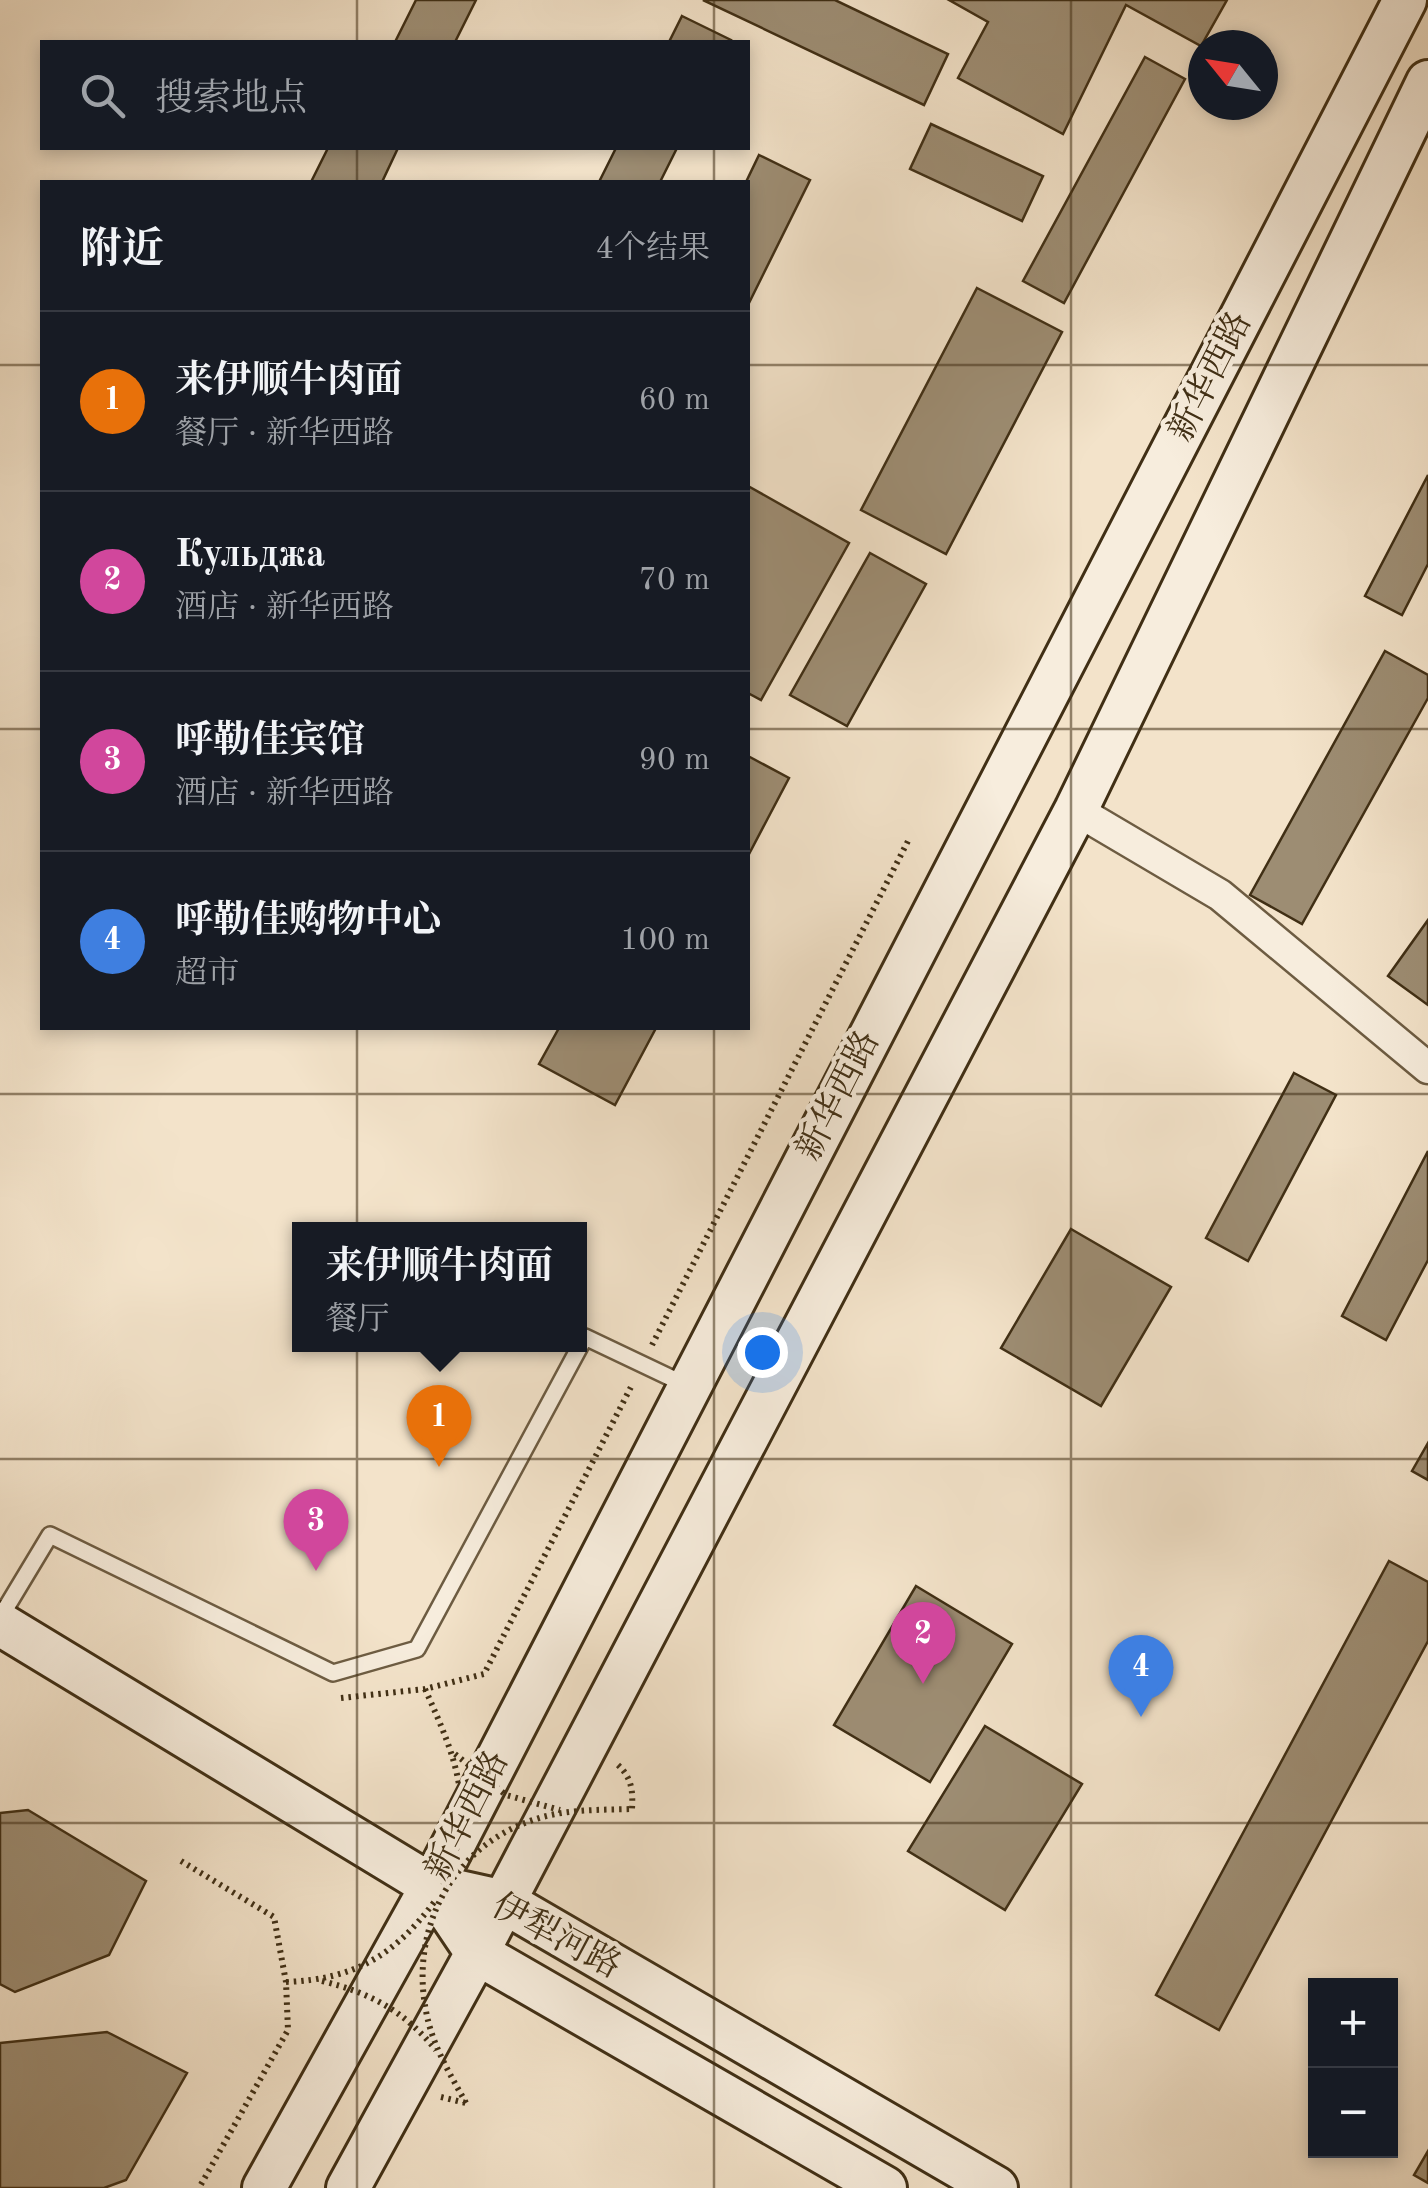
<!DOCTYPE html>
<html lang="zh">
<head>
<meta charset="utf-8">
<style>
  body { margin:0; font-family:"Old Standard TT","Noto Serif SC",serif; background:#242831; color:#f1f3f6 }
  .controls { position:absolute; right:30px; bottom:30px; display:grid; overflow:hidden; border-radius:0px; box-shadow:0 5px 15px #0003 }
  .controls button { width:90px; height:90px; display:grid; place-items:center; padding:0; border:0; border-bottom:2px solid #363941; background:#171b24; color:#f1f3f6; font:50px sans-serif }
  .compass { position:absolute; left:1188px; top:30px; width:90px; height:90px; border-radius:50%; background:#171b24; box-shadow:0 5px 15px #0003; rotate:300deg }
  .you { position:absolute; left:762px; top:1352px; width:35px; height:35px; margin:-25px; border:8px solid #fff; border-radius:50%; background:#1a73e8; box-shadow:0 0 0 15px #1a73e833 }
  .badge { display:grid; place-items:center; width:65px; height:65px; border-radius:50%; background:#0b8043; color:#fff; font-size:32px; font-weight:700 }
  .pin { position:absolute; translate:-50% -82px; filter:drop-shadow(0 2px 5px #0008) }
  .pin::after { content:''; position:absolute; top:52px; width:35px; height:30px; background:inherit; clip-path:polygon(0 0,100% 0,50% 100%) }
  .popup { position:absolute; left:292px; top:1222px; width:295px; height:130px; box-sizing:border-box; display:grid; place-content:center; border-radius:0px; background:#171b24; filter:drop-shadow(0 2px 8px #0005); font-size:32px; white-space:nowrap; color:#9ea1a6 }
  .popup b { font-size:38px; color:#f1f3f6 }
  .popup::after { content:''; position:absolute; left:50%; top:100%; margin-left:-20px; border:20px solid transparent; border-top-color:#171b24 }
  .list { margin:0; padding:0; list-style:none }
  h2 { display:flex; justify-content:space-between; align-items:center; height:130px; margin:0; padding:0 40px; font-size:42px }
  h2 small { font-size:32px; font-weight:400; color:#9ea1a6 }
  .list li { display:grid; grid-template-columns:65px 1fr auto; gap:30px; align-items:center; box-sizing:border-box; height:180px; padding:0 40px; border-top:2px solid #363941 }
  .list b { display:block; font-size:38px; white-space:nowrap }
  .list p { margin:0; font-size:32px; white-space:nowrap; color:#9ea1a6 }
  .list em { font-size:32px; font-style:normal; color:#9ea1a6 }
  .icon { flex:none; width:55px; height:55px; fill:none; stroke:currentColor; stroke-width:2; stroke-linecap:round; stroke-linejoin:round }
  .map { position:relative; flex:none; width:1428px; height:2188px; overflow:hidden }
  .search { position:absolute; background:#171b24; box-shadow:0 5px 15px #0003; left:40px; top:40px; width:710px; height:110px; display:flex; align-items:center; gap:25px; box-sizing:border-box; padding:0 35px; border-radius:0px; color:#9ea1a6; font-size:38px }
  .panel { position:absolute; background:#171b24; box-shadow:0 5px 15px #0003; left:40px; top:180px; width:710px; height:850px; border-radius:0px }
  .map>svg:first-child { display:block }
  .building { fill:#9d8d73; stroke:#402f15; stroke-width:2.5 }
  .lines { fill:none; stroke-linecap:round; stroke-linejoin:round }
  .service-casing { stroke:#6d5c42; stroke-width:20 }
  .minor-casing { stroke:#6d5c42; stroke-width:35 }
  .secondary-casing { stroke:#402f15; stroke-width:48 }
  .path { stroke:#402f15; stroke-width:6; stroke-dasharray:2.5 5; stroke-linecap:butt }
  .service { stroke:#f7eddd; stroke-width:15 }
  .minor { stroke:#f7eddd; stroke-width:30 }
  .secondary { stroke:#f7eddd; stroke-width:42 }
  .path-bridge { stroke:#402f15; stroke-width:6; stroke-dasharray:2.5 5; stroke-linecap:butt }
  .grid { fill:none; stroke:#402f15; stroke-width:2.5; stroke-opacity:0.55 }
  .labels { text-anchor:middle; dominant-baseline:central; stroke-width:9; stroke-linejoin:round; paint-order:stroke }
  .street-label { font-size:35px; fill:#402f15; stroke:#f7eddd }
</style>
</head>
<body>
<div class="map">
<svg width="1428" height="2188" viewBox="0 0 1428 2188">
  <rect width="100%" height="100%" fill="#f3e3ca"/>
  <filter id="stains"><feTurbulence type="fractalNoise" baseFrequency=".002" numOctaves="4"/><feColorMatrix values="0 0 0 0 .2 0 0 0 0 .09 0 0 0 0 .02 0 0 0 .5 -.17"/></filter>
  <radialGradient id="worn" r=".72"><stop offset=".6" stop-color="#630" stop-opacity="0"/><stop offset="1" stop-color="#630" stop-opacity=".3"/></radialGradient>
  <path class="building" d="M416,0h60l-21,42h-60z
    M703,0h132l113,54 -24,51z
    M949,0h278l-26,46 -75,-41 -63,129 -105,-56 30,-56z
    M682,16l49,24 -1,2h-61z
    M1145,57l40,22 -121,224 -41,-22z
    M931,124l112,52 -21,45 -112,-52z
    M328,148h70l-16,34h-71z
    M616,148h61l-17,34h-61z
    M759,155l51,25 -62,125 -2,-123z
    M977,288l85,44 -116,222 -85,-44z
    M1428,475v89l-26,51 -37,-19z
    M748,486l101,57 -88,157 -13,-7z
    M870,553l56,31 -79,142 -57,-31z
    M1385,651l43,24v23l-126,226 -52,-29z
    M748,756l41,22 -41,78z
    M1428,920v85l-40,-29z
    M559,1028h97l-41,77 -76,-41z
    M1294,1073l42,22 -88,166 -42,-23z
    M1428,1151v109l-42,80 -44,-24z
    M1071,1229l100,58 -70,119 -100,-58z
    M1428,1443v37l-16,-9z
    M1389,1561l39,21v59l-209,389 -63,-35z
    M916,1586l96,58 -82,138 -96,-57z
    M985,1726l97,58 -77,126 -97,-59z
    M28,1810l118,71 -37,74 -94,37 -15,-8v-171z
    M107,2032l80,41 -61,107 -22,8h-104v-145z
    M1428,2151v32l-14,-8z"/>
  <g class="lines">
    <g class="service-casing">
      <path id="service" d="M0,1618l50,-83 283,138 84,-24 168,-312 101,48"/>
    </g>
    <g class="minor-casing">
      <path id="minor" d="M1076,810l144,85 208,173"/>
    </g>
    <g class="secondary-casing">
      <path id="secondary" d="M0,1624l432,262 72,16 492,286
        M432,1886l45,67 408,235
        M264,2188l168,-302 973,-1886
        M348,2188l129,-235 599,-1143 352,-728"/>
    </g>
    <path class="path" d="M652,1345l256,-504
      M341,1698l84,-9 59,-15 149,-291
      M618,1765c14,13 15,26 14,44
      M181,1861l93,56 12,65 2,48 -89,158
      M441,2097l25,6"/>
    <use href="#service" class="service"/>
    <use href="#minor" class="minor"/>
    <use href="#secondary" class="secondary"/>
    <path class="path-bridge" d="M425,1689c32,71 53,121 18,197
      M455,1754l51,41 54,15
      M322,1981c49,12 82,30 114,69
      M286,1982c69,-3 108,-26 149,-81
      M466,2103c-16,-29 -34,-58 -40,-92 -16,-81 25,-164 107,-191 31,-11 66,-10 99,-11"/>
  </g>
  <path class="grid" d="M357,0v42M714,0v42M1071,0v2188M357,148v34M714,148v34M0,365h42M748,365h680M0,729h42M748,729h680M357,1028v1160M714,1028v1160M0,1094h1428M0,1459h1428M0,1823h1428"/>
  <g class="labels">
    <g class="street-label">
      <text transform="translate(1211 377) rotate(-63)">新华西路</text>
      <text transform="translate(839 1096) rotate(-63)">新华西路</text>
      <text transform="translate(468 1816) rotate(-63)">新华西路</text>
      <text transform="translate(556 1937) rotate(28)">伊犁河路</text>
    </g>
  </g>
  <rect width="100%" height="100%" filter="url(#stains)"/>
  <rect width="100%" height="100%" fill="url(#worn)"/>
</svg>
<div class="controls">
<button>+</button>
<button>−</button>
</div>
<svg class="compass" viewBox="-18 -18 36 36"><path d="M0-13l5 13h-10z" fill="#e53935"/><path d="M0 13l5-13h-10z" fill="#9ea1a6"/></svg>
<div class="you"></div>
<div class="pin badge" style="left:439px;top:1467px;background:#e8710a">1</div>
<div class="popup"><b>来伊顺牛肉面</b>餐厅</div>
<div class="pin badge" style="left:923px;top:1684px;background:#d1479c">2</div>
<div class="pin badge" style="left:316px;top:1571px;background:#d1479c">3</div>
<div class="pin badge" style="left:1141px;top:1717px;background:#3f7fe0">4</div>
<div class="search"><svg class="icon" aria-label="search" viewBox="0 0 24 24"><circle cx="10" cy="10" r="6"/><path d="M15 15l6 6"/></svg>搜索地点</div>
<section class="panel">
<h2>附近<small>4个结果</small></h2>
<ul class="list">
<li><span class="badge" style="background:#e8710a">1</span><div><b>来伊顺牛肉面</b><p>餐厅 · 新华西路</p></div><em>60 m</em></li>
<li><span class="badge" style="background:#d1479c">2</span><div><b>Кульджа</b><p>酒店 · 新华西路</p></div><em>70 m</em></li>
<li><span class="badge" style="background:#d1479c">3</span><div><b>呼勒佳宾馆</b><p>酒店 · 新华西路</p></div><em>90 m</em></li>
<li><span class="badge" style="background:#3f7fe0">4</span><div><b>呼勒佳购物中心</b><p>超市</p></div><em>100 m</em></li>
</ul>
</section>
</div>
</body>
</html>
